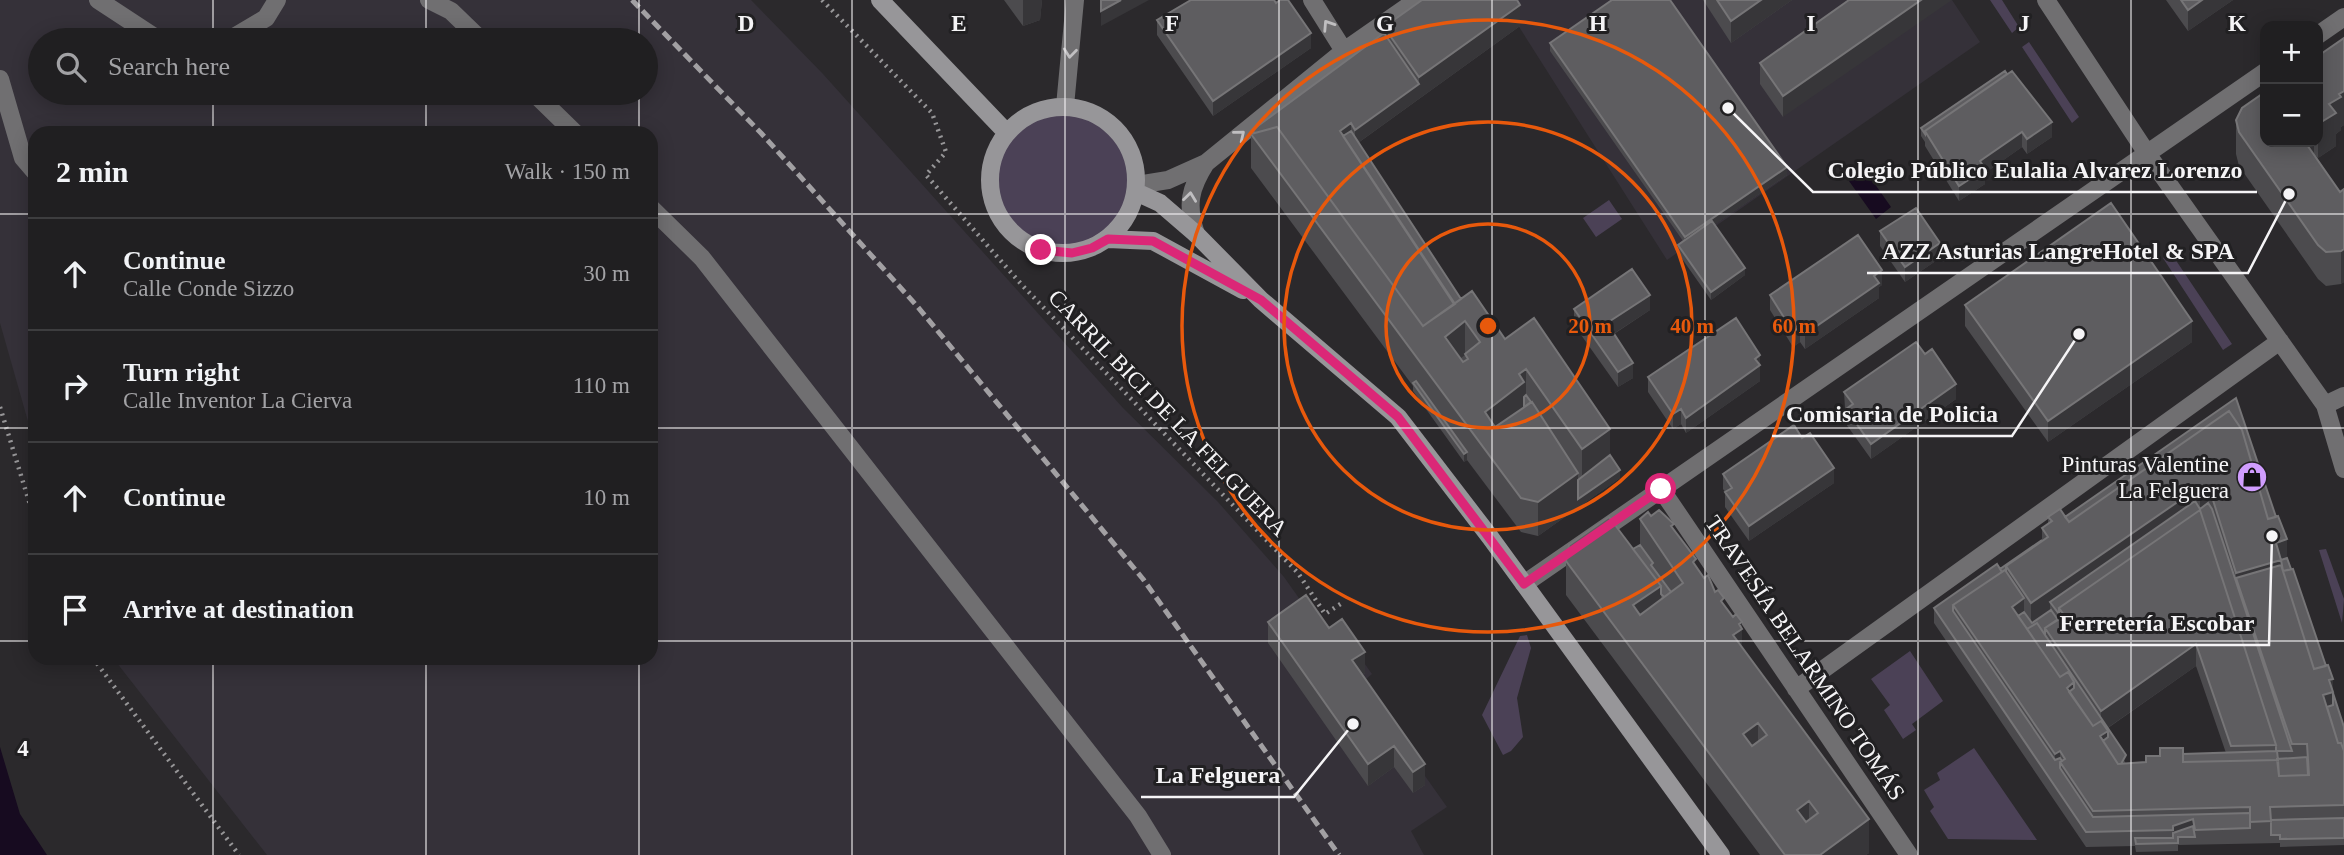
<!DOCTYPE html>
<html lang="en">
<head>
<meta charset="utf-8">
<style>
  body { margin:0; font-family:"Times New Roman",serif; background:#2d2c2e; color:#f1f3f6 }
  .controls { position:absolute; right:21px; top:21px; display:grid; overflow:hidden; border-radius:14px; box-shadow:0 4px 18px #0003 }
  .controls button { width:63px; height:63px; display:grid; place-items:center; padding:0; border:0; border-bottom:2px solid #3d3d3f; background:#201f21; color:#f1f3f6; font:35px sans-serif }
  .stop { position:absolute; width:21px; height:21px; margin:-16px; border:5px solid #db2777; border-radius:50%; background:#fff }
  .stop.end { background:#db2777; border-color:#fff; box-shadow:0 2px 7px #0008 }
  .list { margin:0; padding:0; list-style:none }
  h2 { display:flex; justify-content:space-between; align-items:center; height:91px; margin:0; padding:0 28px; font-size:30px }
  h2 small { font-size:23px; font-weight:400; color:#a2a2a5 }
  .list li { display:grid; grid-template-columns:46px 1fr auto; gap:21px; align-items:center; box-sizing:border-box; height:112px; padding:0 28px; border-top:2px solid #3d3d3f }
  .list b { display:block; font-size:26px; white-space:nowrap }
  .list p { margin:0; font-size:23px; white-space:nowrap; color:#a2a2a5 }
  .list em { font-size:23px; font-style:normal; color:#a2a2a5 }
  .icon { flex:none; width:38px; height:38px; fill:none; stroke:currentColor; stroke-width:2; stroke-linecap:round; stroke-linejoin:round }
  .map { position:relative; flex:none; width:2344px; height:855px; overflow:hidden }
  .search { position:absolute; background:#201f21; box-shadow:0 4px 18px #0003; left:28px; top:28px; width:630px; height:77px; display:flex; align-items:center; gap:18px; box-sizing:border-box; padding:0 24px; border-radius:38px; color:#a2a2a5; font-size:26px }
  .panel { position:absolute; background:#201f21; box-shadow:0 4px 18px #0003; left:28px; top:126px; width:630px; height:539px; border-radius:21px }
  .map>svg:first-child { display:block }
  .built { fill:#353139; fill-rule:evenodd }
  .green { fill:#4b4156 }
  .water { fill:#170b20 }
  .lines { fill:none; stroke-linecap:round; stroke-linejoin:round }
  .path { stroke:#979698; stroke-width:4.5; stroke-dasharray:2 5; stroke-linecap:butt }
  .lane { stroke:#706f71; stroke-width:18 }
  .street { stroke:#706f71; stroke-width:18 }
  .secondary { stroke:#979699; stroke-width:18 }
  .rail { stroke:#a2a0a3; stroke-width:5; stroke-dasharray:10 5; stroke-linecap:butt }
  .wall { fill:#4c4b4e; fill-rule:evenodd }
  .shaded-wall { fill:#373639 }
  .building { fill:#5e5d60; stroke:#767577; stroke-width:2; fill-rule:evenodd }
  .oneway { stroke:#c0bfc1 }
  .route { stroke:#db2777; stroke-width:9 }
  .grid { fill:none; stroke:#f5f4f6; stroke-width:2; stroke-opacity:0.55 }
  .ring { fill:none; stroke:#e8590c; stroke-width:3.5 }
  .labels { text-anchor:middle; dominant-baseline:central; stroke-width:6; stroke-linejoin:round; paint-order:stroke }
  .street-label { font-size:23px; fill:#f5f4f6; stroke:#212022 }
  .poi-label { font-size:23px; fill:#f5f4f6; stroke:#212022; text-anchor:end }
  .grid-label { font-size:23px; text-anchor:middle; font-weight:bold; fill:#f5f4f6; stroke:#212022; stroke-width:6; stroke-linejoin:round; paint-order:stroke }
  .centre { fill:#e8590c; stroke:#212022; stroke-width:3.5 }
  .ring-label { font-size:21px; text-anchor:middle; font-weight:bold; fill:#e8590c; stroke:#212022; stroke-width:6; stroke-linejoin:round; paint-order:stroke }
  .leader { fill:none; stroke:#f5f4f6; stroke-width:2.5 }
  .callout-dot { fill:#f5f4f6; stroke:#212022; stroke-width:2.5 }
  .callout-label { font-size:24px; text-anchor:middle; font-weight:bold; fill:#f5f4f6; stroke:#212022; stroke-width:6; stroke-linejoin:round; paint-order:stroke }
</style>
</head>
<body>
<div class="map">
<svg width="2344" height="855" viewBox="0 0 2344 855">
  <rect width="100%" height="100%" fill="#2b292c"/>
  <path class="built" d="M0,0h751l72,74 300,334 95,94 66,75 46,65 13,-9 29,41 -12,10 87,123 -36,24 13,24h-1157l-154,-197h538v-525h-616v313l-35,-123zM40,40h606v53h-606z
    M1502,0h450l28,42 -313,218z"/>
  <path class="green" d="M1990,0h12l17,27 -7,6z
    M2029,42l50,75 -7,6 -50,-76z
    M990 180a73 73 0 1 1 146 0a73 73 0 1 1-146 0Z
    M1609,200l13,19 -26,18 -13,-19z
    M2171,253l61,91 -9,6 -60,-92z
    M2326,549l18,50 -2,24 -23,-73z
    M1527,635l4,13 -14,50 6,39 -12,14 -8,4 -21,-40 38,-79z
    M1910,651l33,50 -31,23 4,6 -13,9 -19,-29 6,-5 -19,-26z
    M1974,748l63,92 -89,-1 -18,-28 4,-4 -10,-17 16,-10 -3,-7z"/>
  <path class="water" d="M1865,170l26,37 -15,12 -27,-38z
    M0,747l20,67 27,41h-47z"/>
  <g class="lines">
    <path class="path" d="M822,0l110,113 14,39 -20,23 95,109 277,289 27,41 17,-11
      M0,407l35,114
      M93,658l146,197"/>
    <path class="lane" d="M98,0l61,40
      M429,0l22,11 30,29
      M229,40l37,-22 11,-18
      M0,79l23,79 12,14
      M534,93l41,40
      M651,208l51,50 436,558 24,39"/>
    <path class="street" d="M1312,0l32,51
      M2046,0l102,155 177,250 19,64
      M2318,35l26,-18
      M1065,106l10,-106
      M1137,185l31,-5 38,-17 138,-112 73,-51
      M1196,234c-10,-29 -6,-46 10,-71
      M2325,405l19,-9
      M1661,489l248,366
      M1524,584l741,-512
      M1796,689l484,-348"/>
    <path class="secondary" d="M880,0l126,132
      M990 180a73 73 0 1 1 146 0a73 73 0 1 1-146 0Z
      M1136,192l24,11 36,31 65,66 137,117 92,120 231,318
      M1108,239l45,2 90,49"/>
    <path class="rail" d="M632,0l129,133 156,173 226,273 196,276"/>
  </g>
  <path class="wall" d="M1004,0h38l-2,20 -17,6z
    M1703,0h89l-61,43z
    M1849,0l-66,117 -23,-33v-21z
    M2166,0h67l-45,31z
    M1157,20l154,28 -98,68 -56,-81z
    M1520,26l-162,117 103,156 44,40 105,116 10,23 -82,58 -17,-4 -54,-72 -3,2 -51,-71v-5l-162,-218v-37l133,-98v-6z
    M2344,38v87l-3,2v3l-5,4v12l-18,12 -3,-3 25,37 4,-3v93l-3,2 -15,2 -8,-7 -79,-113 -3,-12v-34l29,22h53v-86z
    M1550,43l237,132 -72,49 30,51 -34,25 -33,-47v-8l5,-4 -133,-190z
    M2005,71l47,66 -25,17 -5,-7 -37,26v11l-26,17 -34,-55v-4l-4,-6v-8z
    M1880,231l60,27 -35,24 -25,-36z
    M1882,285l-3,2v11l-74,51 -5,-7 -7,5 -23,-37v-15z
    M1965,305l227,37 -144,100 -83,-116z
    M1574,309l76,1 -36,24 19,44 -15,9 -44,-62z
    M1760,370v11l-74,52 -5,-9 -8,5 -25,-37v-15z
    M1844,392l112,7 -85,60 -25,-35z
    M2236,398l51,160 39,108 7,13v14l11,34v118l-64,2v-4l-102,2v6l-42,1 -1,-6 -49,1 -152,-224v-15l66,-39 42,-29v-12l6,-4v-7h17zM2196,666l30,87 -43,1 -23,2 -14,6 -20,2 -18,-36z
    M1802,438l32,45 -85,58 -24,-34v-15l-2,-3v-15z
    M1640,519l34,12 22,35 28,39 18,42 127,206 -3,2h-106l-194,-260v-34l67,-12 7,-4z
    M1268,622l61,6 36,45 -3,2 63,110 -12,8 -19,-26 -26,19 -100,-143z"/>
  <path class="shaded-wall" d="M1023,0h19l-2,20 -17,6z
    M1121,0h28l-48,26v-15z
    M1761,0h31l-61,43v-22z
    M1921,0h31l-169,117v-21z
    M2202,0h31l-45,31v-21z
    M1520,5v21l-165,119v-15l64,-46v-7z
    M1311,33v15l-98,68v-15z
    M2344,91v34l-3,2v3l-5,4v12l-18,12v-34l11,-20z
    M2052,122v15l-25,17v-15z
    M1351,123v15l-8,6 -3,-13z
    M2022,132v15l-37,26v11l-26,17v-15l21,-25z
    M2298,142h16v13z
    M1787,167v8l-102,70v-8z
    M1940,243v15l-35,24v-15z
    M2344,249v33l-3,2v-33z
    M1745,268v7l-34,25v-8z
    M1882,270v15l-3,2v11l-74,51v-15z
    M1650,295v15l-43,28v-15z
    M1465,321v34l-20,15 -22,-25z
    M2192,321v21l-144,100v-21z
    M1800,327v15l-7,5v-15z
    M1760,355v26l-74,52v-15z
    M1633,363v15l-15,9v-15z
    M1526,369v34l-2,13 -39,30v-34l34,-38z
    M1956,384v15l-85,60v-15z
    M1681,409v15l-8,5v-15z
    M1610,429v34l-28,19v-33z
    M1467,452v8l-3,2v-8z
    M1834,468v15l-85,58v-15z
    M1620,470v8l-82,58v-34l40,-29v26z
    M2195,490v26l-136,92 -9,-6v15l-19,13v-27z
    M2208,491v27l-8,-2v-19z
    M2287,539v27l-51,12v21v-26l32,-27z
    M1661,586v34l-28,19v-34z
    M2024,598v22l-8,6 -4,-19z
    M1742,622v41l-9,-28 6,-11z
    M2196,644v22l-93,65 -2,-4v-16z
    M1365,652v21l-13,8v-21z
    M2333,679v34l-8,3 -2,-21 6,-15z
    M2074,682v22l-14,-21z
    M1758,723v34l-15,-23z
    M2108,731v21l-15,-4 8,-12z
    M1394,746v21l-26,19v-22z
    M2060,751v22l-5,2v-21z
    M1425,764v21l-12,8v-21z
    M1809,801v34l-12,-25z
    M1869,819v34l-3,2h-46z
    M2193,819v15l-15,3 -5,4v-15z"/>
  <path class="building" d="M1101,0h20l-20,11z
    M1191,0h83l2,3 4,-3h8l23,33 -98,68 -56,-81z
    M1422,0h95l3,5 -101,72 -35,-50z
    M1612,0h58l117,167 -102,70 -135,-194z
    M1717,0h44l-30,21z
    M1849,0h72l-138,96 -23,-33z
    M2181,0h21l-14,10z
    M1384,33l35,51 -64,46 -4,-7 -11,8 115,173 -32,22 -146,-199 -22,6 -4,-2z
    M2344,38v53l-5,3 2,3 -12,7 7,9 -18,11v-68z
    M2005,71l2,3 -82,57v3l-4,-6z
    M2012,71l40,51 -25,17 -5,-7 -42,29 5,8 -26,17 -34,-55z
    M2265,92v50h40l35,50 4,-3v60l-3,2 -15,1 -8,-7 -79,-113 -3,-12 6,-12z
    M1277,127l146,199 49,-35 33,48 29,-21 76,111 -28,20 -56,-80 -7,5 5,8 -39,30 10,15 37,-25 46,71 -40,29 -17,-4 -270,-364zM1465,321l15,21 -15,12 3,5 -5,3 -18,-25z
    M1351,131l110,168 -7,5 -111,-168z
    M2111,203l81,118 -144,100 -83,-116z
    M1916,208l24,35 -35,24 -25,-36z
    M1712,221l33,47 -34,24 -33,-47z
    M1858,235l24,35 -8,6 5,7 -74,51 -5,-7 -7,5 -23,-37z
    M1632,269l18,26 -43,28 26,40 -15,9 -44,-63z
    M1736,318l24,37 -5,4 5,6 -74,53 -5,-9 -8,5 -25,-37z
    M1916,342l9,12 7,-5 24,35 -85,60 -25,-35 7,-5 -9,-12z
    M1416,381l51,71 -3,2 -51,-71z
    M1526,395l5,7 -7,5v-10z
    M2236,398l40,119 -8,2 -26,-89 -13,-19 -160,111 -4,-5z
    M2229,411l13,19 26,89 10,-3 9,23 -11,4 5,17 -45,13 -24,-76 -4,-6 -8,6 -5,-7 -164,113 -25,-37 42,-29 -6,-9 10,-7 -4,-4 12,-8 9,13z
    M1794,425l8,13 8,-5 24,35 -85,58 -24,-34 7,-4 -9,-14z
    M1610,455l10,15 -42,29v-19z
    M2195,501l5,8 8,-6 4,6 80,242h-15l1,9 -95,2v-8l93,-3v-6l-76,-235 -141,98v6l-9,-12z
    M1659,510l15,14 -3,2 25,33 -3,3 11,16 4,-3 7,17 3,-2 6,8 -3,3 12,16 3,-3 6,8 -3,2 3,5 -9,6 136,184 -49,36h-35l-219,-294 3,-16 40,-28 52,69 -28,19 7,10 43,-32 -43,-64 8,-7 3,4zM1758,723l9,12 -15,11 -9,-12zM1809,801l9,12 -12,9 -9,-12z
    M2200,510l76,235 -45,1 -35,-102 -95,67 -56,-83 19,-13 -5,-7z
    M2042,540l-36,26v5l-1,-1 -3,2 -2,-3z
    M1640,545l13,18 -2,2 20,27 -7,5 -3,-3v-8l-28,-37z
    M2287,558l4,11 -8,2 -2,-11z
    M1997,564l5,8 -49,33v6l102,149 5,-2 2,3 -2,1v6l33,49 157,-4v15l-55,2 -2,-11 -20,7v4l-87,2 -152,-224z
    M2281,565l33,104 14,-4 5,14 -4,1 4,12 -10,3 15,48h3l3,8v54l-74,2 1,14 -21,1v-15l-157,4 -33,-49 5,-3 -5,-8 -5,3 -102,-149 52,-35 19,28 -12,9 48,70 8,-5 6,10 -7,6 26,38 8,-5 7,10 -8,5 18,28 28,-2v-6h14v-8h23v14l95,-2 1,16 30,-1 -2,-31h-15l-56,-166z
    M2293,569l33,97 -12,3 -31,-98z
    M1306,595l23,33 13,-9 23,33 -13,8 73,104 -12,8 -19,-26 -26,18 -100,-142z
    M2051,610l7,10 -13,8v7l-8,-12 -10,6 -9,-13 6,-4 8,11z
    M2037,623l89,132 -5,9h-3l-15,-23 5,-4v-6l-7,-10 -8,5 -24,-34 5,-4v-6l-6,-10 -8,5 -33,-48z
    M2333,693l11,34v24l-3,-8h-3l-11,-36 6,-2z
    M2307,757l1,18 -29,1 -2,-17z
    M2344,818v20l-64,1v-4h-9v-15z
    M2193,826l2,11h-17v6l-42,1 -1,-6h38v-5z"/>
  <defs><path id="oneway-chevron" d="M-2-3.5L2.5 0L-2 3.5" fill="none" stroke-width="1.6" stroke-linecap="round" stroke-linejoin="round" transform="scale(1.75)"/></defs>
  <g class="oneway">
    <use href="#oneway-chevron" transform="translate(1328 25) rotate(-123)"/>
    <use href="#oneway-chevron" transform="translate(1070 53) rotate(96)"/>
    <use href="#oneway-chevron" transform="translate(1240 135) rotate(-39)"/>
    <use href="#oneway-chevron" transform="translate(1190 197) rotate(-83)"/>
  </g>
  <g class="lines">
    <path class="route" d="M1041,250l31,3 20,-5 16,-9 45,2 108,59 137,117 126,167 137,-95"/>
  </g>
  <path class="grid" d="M213,0v40M426,0v40M639,0v40M852,0v855M1065,0v855M1279,0v855M1492,0v855M1705,0v855M1918,0v855M2131,0v855M213,93v40M426,93v40M639,93v40M0,214h35M651,214h1693M0,428h35M651,428h1693M0,641h35M651,641h1693M213,658v197M426,658v197M639,658v197"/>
  <g class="ring">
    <circle cx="1488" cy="326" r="102"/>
    <circle cx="1488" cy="326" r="204"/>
    <circle cx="1488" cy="326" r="306"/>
  </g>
  <defs>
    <g id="shop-disc" transform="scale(1.575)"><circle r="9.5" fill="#d09dfe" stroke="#212022"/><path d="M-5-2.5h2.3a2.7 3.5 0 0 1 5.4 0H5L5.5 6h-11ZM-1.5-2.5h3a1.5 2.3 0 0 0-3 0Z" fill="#111"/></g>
  </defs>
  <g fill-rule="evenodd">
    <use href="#shop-disc" x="2252" y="477"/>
  </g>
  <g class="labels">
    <g class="street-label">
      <text transform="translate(1168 413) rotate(46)">CARRIL BICI DE LA FELGUERA</text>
      <text transform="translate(1805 658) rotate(56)">TRAVESÍA BELARMINO TOMÁS</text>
    </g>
    <g class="poi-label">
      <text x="2229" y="464">Pinturas Valentine<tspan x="2229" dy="26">La Felguera</tspan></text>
    </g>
  </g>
  <g class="grid-label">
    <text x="746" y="31">D</text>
    <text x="959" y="31">E</text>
    <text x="1172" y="31">F</text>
    <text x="1385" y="31">G</text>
    <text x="1598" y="31">H</text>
    <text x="1811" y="31">I</text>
    <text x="2024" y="31">J</text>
    <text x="2237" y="31">K</text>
    <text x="23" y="756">4</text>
  </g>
  <circle cx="1488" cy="326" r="10" class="centre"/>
  <g class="ring-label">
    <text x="1590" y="333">20 m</text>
    <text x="1692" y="333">40 m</text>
    <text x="1794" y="333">60 m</text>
  </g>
  <path class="leader" d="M1728 108L1813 192H2257M2289 194L2248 273H1867M2079 334L2012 436H1772M2272 536L2269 645H2046M1353 724L1294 797H1141"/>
  <g class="callout-dot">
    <circle cx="1728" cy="108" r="7"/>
    <circle cx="2289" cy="194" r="7"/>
    <circle cx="2079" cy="334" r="7"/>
    <circle cx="2272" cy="536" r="7"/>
    <circle cx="1353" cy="724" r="7"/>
  </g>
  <g class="callout-label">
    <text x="2035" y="178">Colegio Público Eulalia Alvarez Lorenzo</text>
    <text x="2058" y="259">AZZ Asturias LangreHotel &amp; SPA</text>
    <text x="1892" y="422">Comisaria de Policia</text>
    <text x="2157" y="631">Ferretería Escobar</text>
    <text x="1218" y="783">La Felguera</text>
  </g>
</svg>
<div class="controls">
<button>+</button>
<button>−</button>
</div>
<div class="stop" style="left:1661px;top:489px"></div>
<div class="stop end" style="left:1041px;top:250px"></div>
<div class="search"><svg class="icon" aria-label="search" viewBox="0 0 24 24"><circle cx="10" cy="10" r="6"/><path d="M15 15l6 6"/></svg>Search here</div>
<section class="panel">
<h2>2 min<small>Walk · 150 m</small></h2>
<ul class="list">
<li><svg class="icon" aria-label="ahead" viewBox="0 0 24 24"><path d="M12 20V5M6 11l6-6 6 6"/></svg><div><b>Continue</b><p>Calle Conde Sizzo</p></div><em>30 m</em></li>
<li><svg class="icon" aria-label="right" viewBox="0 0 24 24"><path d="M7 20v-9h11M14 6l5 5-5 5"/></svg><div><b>Turn right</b><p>Calle Inventor La Cierva</p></div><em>110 m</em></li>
<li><svg class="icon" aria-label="ahead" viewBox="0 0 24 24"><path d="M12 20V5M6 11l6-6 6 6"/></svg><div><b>Continue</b></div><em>10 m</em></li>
<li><svg class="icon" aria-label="arrive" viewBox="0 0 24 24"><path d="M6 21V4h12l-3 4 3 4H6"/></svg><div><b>Arrive at destination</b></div></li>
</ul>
</section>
</div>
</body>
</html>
